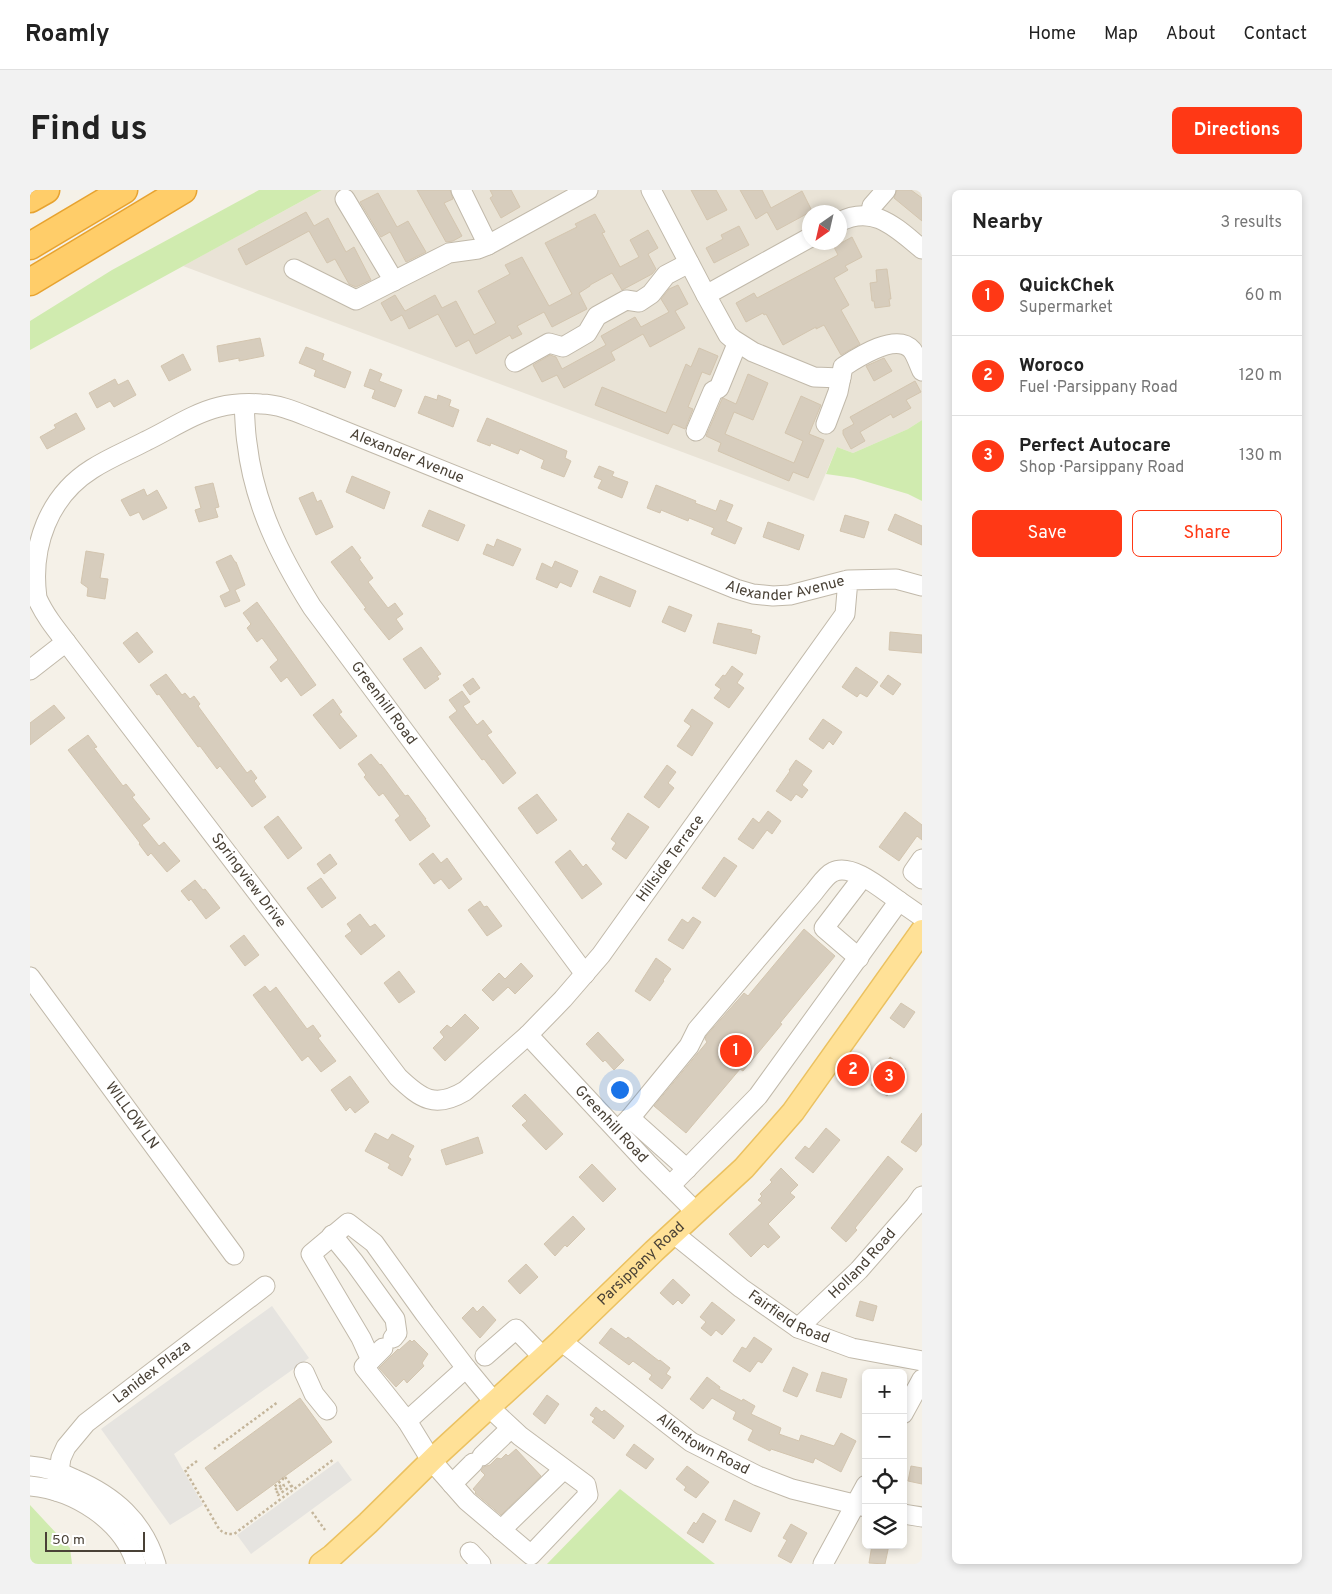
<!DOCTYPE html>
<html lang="en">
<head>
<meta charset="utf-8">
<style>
  body { margin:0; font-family:Overpass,sans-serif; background:#f2f2f2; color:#222 }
  .controls { position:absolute; right:15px; bottom:15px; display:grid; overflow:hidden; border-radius:8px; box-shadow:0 2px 8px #0003 }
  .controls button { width:45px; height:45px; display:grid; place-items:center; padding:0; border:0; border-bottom:1px solid #e0e0e0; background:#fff; color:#222; font:25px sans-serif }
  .compass { position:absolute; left:772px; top:15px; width:45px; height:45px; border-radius:50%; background:#fff; box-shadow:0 2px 8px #0003; rotate:214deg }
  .scale { position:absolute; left:15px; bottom:12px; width:100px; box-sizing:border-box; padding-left:5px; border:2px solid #494136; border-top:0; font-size:14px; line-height:18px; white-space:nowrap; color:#494136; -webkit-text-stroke:4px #fff; paint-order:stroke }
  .you { position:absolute; left:589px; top:899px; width:18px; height:18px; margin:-12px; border:4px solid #fff; border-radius:50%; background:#1a73e8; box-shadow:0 0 0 8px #1a73e833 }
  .badge { display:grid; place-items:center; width:32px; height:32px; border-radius:50%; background:#ff3815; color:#fff; font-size:16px; font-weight:700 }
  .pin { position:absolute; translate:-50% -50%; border:2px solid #fff; box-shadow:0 1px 5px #0006 }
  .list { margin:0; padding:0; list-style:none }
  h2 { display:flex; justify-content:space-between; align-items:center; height:65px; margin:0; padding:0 20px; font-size:21px }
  h2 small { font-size:16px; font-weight:400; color:#767676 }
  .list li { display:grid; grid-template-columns:32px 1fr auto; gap:15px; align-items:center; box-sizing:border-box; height:80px; padding:0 20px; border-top:1px solid #e0e0e0 }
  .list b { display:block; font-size:19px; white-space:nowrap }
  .list p { margin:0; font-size:16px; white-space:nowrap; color:#767676 }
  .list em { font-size:16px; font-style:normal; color:#767676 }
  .actions { display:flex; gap:10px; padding:15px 20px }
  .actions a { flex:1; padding:11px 0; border:1px solid #ff3815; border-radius:8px; text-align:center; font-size:18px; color:#ff3815 }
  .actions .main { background:#ff3815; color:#fff }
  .icon { flex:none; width:28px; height:28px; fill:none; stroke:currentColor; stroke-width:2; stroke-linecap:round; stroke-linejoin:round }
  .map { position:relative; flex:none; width:892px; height:1374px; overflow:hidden; border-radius:8px }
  header { display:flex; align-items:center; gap:30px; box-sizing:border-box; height:70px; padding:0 25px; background:#fff; border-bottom:1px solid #e0e0e0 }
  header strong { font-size:24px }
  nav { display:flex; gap:28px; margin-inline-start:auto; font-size:18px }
  .intro { display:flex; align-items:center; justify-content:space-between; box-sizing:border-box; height:120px; padding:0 30px }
  h1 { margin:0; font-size:35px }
  .button { padding:12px 22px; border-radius:8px; background:#ff3815; color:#fff; font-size:18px; font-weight:700 }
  main { display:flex; gap:30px; padding:0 30px }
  aside { flex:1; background:#fff; border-radius:8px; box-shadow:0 2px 8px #0003 }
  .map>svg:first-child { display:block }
  .residential { fill:#e9e3d6; fill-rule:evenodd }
  .green { fill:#d0ebaf }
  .parking { fill:#e6e4e0 }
  .building { fill:#d7cdbd; stroke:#d3c5af }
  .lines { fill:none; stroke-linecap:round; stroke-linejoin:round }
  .minor-casing { stroke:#c1b9aa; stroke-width:21 }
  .major-casing { stroke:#ebc160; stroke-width:25 }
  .highway-casing { stroke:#e7a330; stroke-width:29 }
  .path { stroke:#c4b59a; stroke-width:2.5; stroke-dasharray:2.5 2.5; stroke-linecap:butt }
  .minor { stroke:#fff; stroke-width:19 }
  .major { stroke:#ffe197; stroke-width:22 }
  .highway { stroke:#ffcd69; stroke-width:26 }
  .labels { text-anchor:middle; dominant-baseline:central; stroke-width:5; stroke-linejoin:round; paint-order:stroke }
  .street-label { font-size:15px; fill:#494136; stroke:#fff }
</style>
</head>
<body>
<header>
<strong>Roamly</strong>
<nav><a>Home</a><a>Map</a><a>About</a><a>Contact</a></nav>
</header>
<div class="intro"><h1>Find us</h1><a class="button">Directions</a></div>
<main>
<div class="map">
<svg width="892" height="1374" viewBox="0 0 892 1374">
  <rect width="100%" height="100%" fill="#f5f1e8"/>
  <path class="residential" d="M292,0h600v230l-14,9 -55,24 -16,-6 -23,54 -631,-235zM779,22h30v30h-30z"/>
  <path class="green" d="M229,0h63l-292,160v-29l82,-51z
    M892,230v81l-14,-7 -54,-16 -28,-4 11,-27 16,6 55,-24z
    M590,1299l95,75h-168z
    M0,1315l40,43 2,16h-42z"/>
  <path class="parking" d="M242,1116l37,52 -135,96 29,51 -33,20 -69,-96z
    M308,1271l14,19 -101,74 -14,-19z"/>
  <path class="building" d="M387,0h33l3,9 -9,4 18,33 -9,5 -7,1z
    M460,0h21l9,17 -19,11 -11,-20 3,-2z
    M661,0h25l11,20 -20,10z
    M710,0h22l9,18 31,-17 10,20 -35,19 -10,-18 -11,7z
    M867,0h14l11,8v23l-28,-23z
    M348,3l19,34 11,-6 18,31 -20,10 -16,-30 -9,5 -21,-35z
    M276,22l8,14 14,-8 18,34 8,-5 17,33 -15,7 -7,-3 -14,-25 -8,4 -18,-32 -63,34 -8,-16z
    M565,24l10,18 -3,1 18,34 19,-10 -9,-17 18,-10 10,18 -10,6 8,15 -4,5 -28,15 -2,1 -10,-17 -22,12v1l-11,7 8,16 -35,18 -8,-15 -27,14 5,8 -10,5 -2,-4 -34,19 -7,-14 -13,7 -18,-33 -29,15 -7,-14 -11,6 -10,-18 14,-8 10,16 30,-16 7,13 14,-7 18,34 22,-12 -18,-32 32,-17 -5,-9 17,-8 27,49 23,-12 -27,-51 32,-16 -2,-3z
    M709,36l10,19 -35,18 -8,-15 17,-9 -2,-4z
    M822,47l10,20 -17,9 3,4 -14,8 15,27 -8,5 19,34 -19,11 -17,-30 -8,4v-2l-33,18 -17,-31 -2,1 -1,-2 -17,9 -10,-19 18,-10 3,5 81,-43 -4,-8z
    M857,79l4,30h-2l1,7 -15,2 -1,-7h-2l-2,-18 7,-1 -1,-12z
    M648,95l10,19 -13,7 10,17 -35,19 -7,-13 -32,18 4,8 -51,28 -7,-13 -15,7 -9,-17 17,-10 6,2 6,12 44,-24 -5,-9 34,-19 6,10 28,-15 -8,-13 8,-10z
    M230,148l4,18 -25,5v-3l-20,4 -2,-16z
    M276,157l18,7 -2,6 29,12 -6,16 -31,-12 2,-6 -17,-7z
    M669,158l19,8 -8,19 -8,-3 -14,35 5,2 -8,20 -12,-5 -5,10 -73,-29 7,-18 64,26 20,-49 5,3z
    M153,164l8,16 -22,11 -8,-15z
    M854,168l8,13 -18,10 -8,-15z
    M340,179l12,5 -3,7 23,9 -7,17 -23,-9 3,-8 -11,-4z
    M718,184l20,9 -15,37 -19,-8 -9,22 69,29 9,-22 -18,-8 16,-37 20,9 -12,29 15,6 -16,38 -15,-6 -4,9 -71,-30 3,-8 -15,-7 16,-37 1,-1 13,6z
    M85,189l3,6 10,-5 8,15 -22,12 -4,-6 -13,7 -8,-15z
    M885,191l6,11 -15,8 5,8 -18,10 -2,-4 -31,18 5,9 -14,8 -8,-15v-4l11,-6 -4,-7z
    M408,205l13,5 -2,6 10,4 -6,17 -35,-14 7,-17 12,4z
    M46,223l9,16 -38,20 -7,-12 16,-9 -2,-3z
    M457,228l80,33 -2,7 6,3 -7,16 -23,-9 3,-8 -24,-11 -2,5 -27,-11 -1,3 -13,-5z
    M569,276l15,6 -2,4 16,6 -6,16 -24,-10 4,-8 -8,-3z
    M322,286l38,16 -6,17 -38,-17z
    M183,293l6,24 -4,1 3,9 -19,5 -4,-12 6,-2 -6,-21z
    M626,295l40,16 -1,2 21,8 4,-11 13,5 -7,16 16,7 -7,16 -24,-10 3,-6 -25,-10 -1,3 -27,-11 -1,3 -13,-5z
    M114,299l3,7 10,-6 10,18 -24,12 -4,-8 -9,4 -9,-16z
    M283,302l4,10 4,-2 12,27 -17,8 -17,-37z
    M399,320l36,15 -7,16 -36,-15z
    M865,324l27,12v19l-34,-15z
    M815,325l24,7 -5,16 -24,-7z
    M738,332l36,13 -5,15 -36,-13z
    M467,349l24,10 -8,17 -30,-12 4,-10 7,3z
    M322,356l9,12 -2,1 14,19 -5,4 20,26 7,-5 8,11 -7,5 7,10 -14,11 -25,-31 2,-1 -35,-46z
    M56,361l18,3 -4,24 8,1 -3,20 -18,-3 1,-8 -7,-5z
    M201,365l4,7h1l9,23 -10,5 5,11 -15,6 -5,-11 10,-5 -14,-29z
    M525,371l23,10 -7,16 -11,-5 -3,6 -21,-9 6,-16 10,5z
    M570,386l36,15 -6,16 -37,-15z
    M227,412l59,83 -15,11 -14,-19 -6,5 -11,-15 8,-7 -16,-22 -5,4 -10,-14 4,-4 -8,-11z
    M639,416l23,9 -7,17 -23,-10z
    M688,433l34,7 -1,3 9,3 -4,18 -43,-11z
    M107,442l16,20 -14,11 -16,-20z
    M860,442l32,3v18l-33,-3z
    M391,457l20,27 -4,2 2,3 -14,10 -22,-30z
    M702,476l11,8 -6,9 7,5 -15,20 -15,-10 7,-9 -6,-4 8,-10 2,1z
    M826,477l22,15 -11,15 -7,-4 -3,4 -15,-10z
    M136,484l16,21 3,-2 5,6 4,-3 6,8 -2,2 49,67 4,-3 6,8 -3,3 12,16 -14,10 -32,-41 -3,3 -17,-23 -2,1 -39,-53 -2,1 -7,-10z
    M858,485l13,9 -8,11 -13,-9z
    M443,488l7,10 -10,7 -7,-10z
    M432,501l8,11 -7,4 14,19 6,-5 9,12 -5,3 29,38 -13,11 -19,-25 -2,1 -33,-43 8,-6 -8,-11z
    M303,509l9,13 -3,2 18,22 -17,13 -27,-34z
    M24,515l11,13 -35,27v-22z
    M662,519l21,14 -21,33 -15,-10 14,-20 -7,-5z
    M793,529l19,13 -9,13 -4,-4 -6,8 -14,-10z
    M58,545l9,12 -3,1 29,38 3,-2 9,11 -3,2 18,22 -8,6 17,21 5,-4 16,19 -13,11 -16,-19 -3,3 -9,-12 1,-1 -72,-93z
    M341,564l9,11 1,-1 24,32 3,-1 18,24h-1l5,7 -20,15 -15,-21 5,-4 -17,-23 -4,3 -15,-19 2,-2 -8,-11z
    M766,570l16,11 -10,14 6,5 -6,8 -6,-4 -5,7 -15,-10 14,-20 -1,-1z
    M637,575l9,7 -8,11 6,5 -15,20 -15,-11z
    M507,604l20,26 -20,14 -19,-26z
    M738,621l13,10 -9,13 -5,-4 -14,19 -15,-10 15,-21 6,5z
    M875,622l17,13v15l-5,-4 -18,25 -20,-14z
    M598,623l21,14 -23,32 -14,-10 4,-6 -5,-4z
    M248,626l24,32 -14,11 -24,-32z
    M540,660l13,17 3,-3 16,20 -20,15 -27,-37z
    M403,663l8,10 6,-5 15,21 -13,10 -8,-10 -7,5 -15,-20z
    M300,664l7,10 -13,10 -7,-10z
    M694,667l13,9 -22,31 -13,-9z
    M291,688l15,20 -14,10 -15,-20z
    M165,690l8,10 2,-1 15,19 -14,11 -15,-20 -2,2 -8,-10z
    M450,711l4,6 3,-1 15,20 -15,10 -19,-26z
    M330,724l10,13 5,-3 10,12 -24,19 -16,-19 7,-5 -5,-7z
    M663,727l8,5 -18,27 -15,-9 14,-21 6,4z
    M774,739l31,27 -55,67 2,1 -39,47 -3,-2 -54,64 -32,-27 53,-64 -2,-3 1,-3 38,-43 4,3z
    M214,745l15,20 -14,11 -15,-20z
    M626,768l15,11 -8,11 1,1 -14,20 -15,-10z
    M491,773l12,13 -18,18 -7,-7 -15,14 -11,-11 17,-17 6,6z
    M369,781l16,21 -16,11 -15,-20z
    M235,796l5,6 6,-5 31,42 6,-4 8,11 -3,2 18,23 -15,11 -13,-16 -6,5 -49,-66z
    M871,813l14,9 -11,16 -14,-10z
    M435,824l14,14 -34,33 -12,-13 11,-11 -4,-5 7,-7 4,3z
    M568,842l26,28 -10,10 -9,-10 -2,2 -17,-18z
    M860,867l16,12 -19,27 -16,-11z
    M320,886l19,26 -14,11 -5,-6 -4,4 -15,-21z
    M495,904l38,40 -17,16 -24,-25 5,-4 -15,-15z
    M892,923v31l-6,8 -15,-10z
    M796,938l14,12 -27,33 -18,-15 10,-12 4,3z
    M345,943l13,7 4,-6 22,12 -6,11 3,2 -9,17 -14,-8 2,-4 -25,-13z
    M448,947l5,16 -37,12 -5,-15z
    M858,966l15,13 -48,59 2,2 -11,12 -15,-14z
    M562,974l24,25 -13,13 -24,-25z
    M751,978l17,17 -8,8 5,4 -27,27 12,13 -12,11 -4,-4 -13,13 -22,-23 33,-31 -4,-3 4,-4 -2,-2 12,-12 -2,-2z
    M543,1026l12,13 -18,18 -2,-2 -10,11 -11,-12z
    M496,1074l12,13 -18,17 -12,-13z
    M643,1089l17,16 -8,9 -4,-4 -5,5 -13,-12z
    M830,1111l17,5 -4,15 -17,-5z
    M682,1112l23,18 -13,15 -6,-5 -5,6 -10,-8 5,-6 -6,-5z
    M453,1116l13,14 -16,18 -18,-20 11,-11 4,5z
    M581,1138l15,11 2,-2 31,24 1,-1 10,8 -4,6 5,3 -9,12 -13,-10 3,-4 -19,-14 -4,4 -30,-22z
    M724,1147l18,12 -10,14 -4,-2 -8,11 -17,-11 9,-14 4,2z
    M380,1150l2,2 2,-2 14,14 -6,9 2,3 -17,17 -3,-4 -8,8 -17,-19 19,-19 1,1z
    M763,1177l15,7 -11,23 -14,-6z
    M792,1182l25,7 -6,19 -25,-7z
    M677,1187l13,10 -1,2 23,12 1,-2 12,7 -4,8 30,14 -2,6 20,7 2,-6 33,11 7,-13 15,8 -15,31 -26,-14 -2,5 -42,-14 -1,2 -22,-11 5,-10 -20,-11 3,-7 -24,-14 -9,11 -13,-10z
    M517,1205l12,9 -14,20 -12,-10z
    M270,1208l32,44 -95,69 -32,-43z
    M566,1217l6,5 2,-2 20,16 -10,13 -22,-17 3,-4 -5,-3z
    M604,1254l20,15 -8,10 -20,-14z
    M486,1259l25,27 -40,39 -26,-22 1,-1 -3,-3 12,-14 -4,-4 2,-4 7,-2 7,-7 4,1 5,-5 2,2z
    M657,1276l22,16 -13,16 -12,-8 2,-3 -10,-8z
    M881,1276l11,2v16l-14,-3z
    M704,1310l26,13 -9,19 -26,-12z
    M673,1323l13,8 -13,22 -16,-10 7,-11 2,2z
    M761,1334l16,9 -16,30 -13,-7 9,-16 -4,-2z
    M842,1355h17l-4,19 -16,-1z"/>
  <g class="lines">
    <g class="minor-casing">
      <g id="minor">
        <path d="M431,0l27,55"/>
        <path d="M621,0l55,105 22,40 6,5 19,12 61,25 27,1"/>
        <path d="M315,9l49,82"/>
        <path d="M840,26l2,-10 14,-16"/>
        <path d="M809,32c35,-18 57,6 83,27"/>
        <path d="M264,79l62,31 93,-47 29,-4 10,-4 100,-55"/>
        <path d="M676,105l103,-57"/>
        <path d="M485,172l34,-19 14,4 24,-14 10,-17 29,-16 13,2 12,-8 15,-19 23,-12"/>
        <path id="s1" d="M214,215c1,12 1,26 3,38 7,61 33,113 65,164l273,367"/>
        <path d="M796,234l12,-32 5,-25c14,-9 53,-35 69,-17 4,5 7,15 10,21"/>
        <path d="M666,241l17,-40 6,-3 18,-44"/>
        <path id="s2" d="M818,390l-3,34 -244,341 -38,44 -35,36 -63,56c-30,18 -44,8 -67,-14l-332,-435c-11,-14 -22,-28 -29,-44 -7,-52 12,-102 55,-129 17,-11 37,-19 54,-28 23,-11 48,-28 73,-34 12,-3 29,-4 42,-3 20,0 42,11 61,18l414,167 17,5 20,2 17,-1 58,-15 48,-1 26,7"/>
        <path d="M0,480l36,-28"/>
        <path d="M892,669l-9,13 9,7"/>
        <path d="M829,768l-35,-30 39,-51"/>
        <path id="s3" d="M0,787l204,278"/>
        <path id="s4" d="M498,845l120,129 48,48"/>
        <path d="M600,928l59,-72 8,-16 117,-138c5,-6 12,-17 19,-20 19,-10 51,19 66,29"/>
        <path d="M591,937l9,-9 57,51"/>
        <path d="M640,996l88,-90 141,-195 23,16"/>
        <path id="s5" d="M643,1043l68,55 57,40 54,20 70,13"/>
        <path d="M302,1045l22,27 41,57 2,14 -4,5"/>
        <path id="s6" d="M768,1138l61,-58 56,-64 7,-10"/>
        <path id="s7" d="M531,1151l130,101 67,34 34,13 74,18"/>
        <path d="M353,1158l-19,19 43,54"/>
        <path d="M455,1166l31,-27 27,28"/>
        <path d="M341,1170l-10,-22 -50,-84 37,-31 26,20 51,71 41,54"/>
        <path d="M274,1182l10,22 13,16"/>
        <path d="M459,1217l31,29 66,49 2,10 -57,60 -64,-54 -36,-41 -24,-39 59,-53 28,34"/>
        <path d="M873,1224l19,-35"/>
        <path d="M452,1266l29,-28"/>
        <path d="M0,1276c15,1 30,6 44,13 40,17 69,42 82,85"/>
        <path d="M422,1294l21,-21"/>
        <path d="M0,1296c44,4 93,34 106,78"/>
        <path id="s8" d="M26,1301l5,-33 5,-11 20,-24 179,-137"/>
        <path d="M873,1324l19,3"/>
        <path d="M471,1340l63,-61"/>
        <path d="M440,1362l11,12"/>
        <path d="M793,1374l43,-79"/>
      </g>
    </g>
    <g class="major-casing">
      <g id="major">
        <path id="s9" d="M291,1374l11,-8 36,-33 69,-68 124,-114 93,-90 90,-83 49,-56 129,-181"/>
      </g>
    </g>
    <g class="highway-casing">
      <path id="highway" d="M0,9l16,-9
        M0,56l94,-56
        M0,92l153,-92"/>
    </g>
    <path class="path" d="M184,1259l64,-47
      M167,1271l-12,9 34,59c5,5 9,5 15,5l100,-75
      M255,1287l9,12
      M252,1288l1,1 -9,8 2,2 7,-5 1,2 -8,7 2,2 13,-9
      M282,1322l13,18"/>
    <use href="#minor" class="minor"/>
    <use href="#major" class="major"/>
    <use href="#highway" class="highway"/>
  </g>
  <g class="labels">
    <g class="street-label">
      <text stroke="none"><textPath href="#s2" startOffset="1810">Alexander Avenue</textPath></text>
      <text stroke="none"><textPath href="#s2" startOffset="2215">Alexander Avenue</textPath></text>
      <text stroke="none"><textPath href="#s1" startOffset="336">Greenhill Road</textPath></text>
      <text transform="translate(641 669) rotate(-54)">Hillside Terrace</text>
      <text transform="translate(218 691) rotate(53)">Springview Drive</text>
      <text stroke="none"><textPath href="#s3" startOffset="172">WILLOW LN</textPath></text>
      <text stroke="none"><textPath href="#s4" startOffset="122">Greenhill Road</textPath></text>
      <text stroke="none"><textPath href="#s6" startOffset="91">Holland Road</textPath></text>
      <text stroke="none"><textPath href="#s9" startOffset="439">Parsippany Road</textPath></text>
      <text stroke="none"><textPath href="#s5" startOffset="144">Fairfield Road</textPath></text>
      <text stroke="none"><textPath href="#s8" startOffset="160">Lanidex Plaza</textPath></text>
      <text stroke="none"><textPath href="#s7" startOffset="176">Allentown Road</textPath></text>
    </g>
  </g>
</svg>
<div class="controls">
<button>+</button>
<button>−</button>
<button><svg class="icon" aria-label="locate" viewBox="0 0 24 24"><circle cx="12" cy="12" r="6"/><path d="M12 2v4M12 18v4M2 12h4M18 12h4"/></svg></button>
<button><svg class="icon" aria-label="layers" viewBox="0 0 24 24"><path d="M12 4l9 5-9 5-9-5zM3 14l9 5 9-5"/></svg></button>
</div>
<svg class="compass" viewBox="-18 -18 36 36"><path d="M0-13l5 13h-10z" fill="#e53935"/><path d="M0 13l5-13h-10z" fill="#767676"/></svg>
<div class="scale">50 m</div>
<div class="you"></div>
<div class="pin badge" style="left:706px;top:861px">1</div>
<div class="pin badge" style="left:823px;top:880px">2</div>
<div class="pin badge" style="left:859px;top:887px">3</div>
</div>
<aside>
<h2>Nearby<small>3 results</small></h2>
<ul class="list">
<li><span class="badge">1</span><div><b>QuickChek</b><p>Supermarket</p></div><em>60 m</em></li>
<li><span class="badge">2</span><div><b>Woroco</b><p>Fuel · Parsippany Road</p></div><em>120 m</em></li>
<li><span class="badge">3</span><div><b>Perfect Autocare</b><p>Shop · Parsippany Road</p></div><em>130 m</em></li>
</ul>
<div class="actions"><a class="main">Save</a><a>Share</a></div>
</aside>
</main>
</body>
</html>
